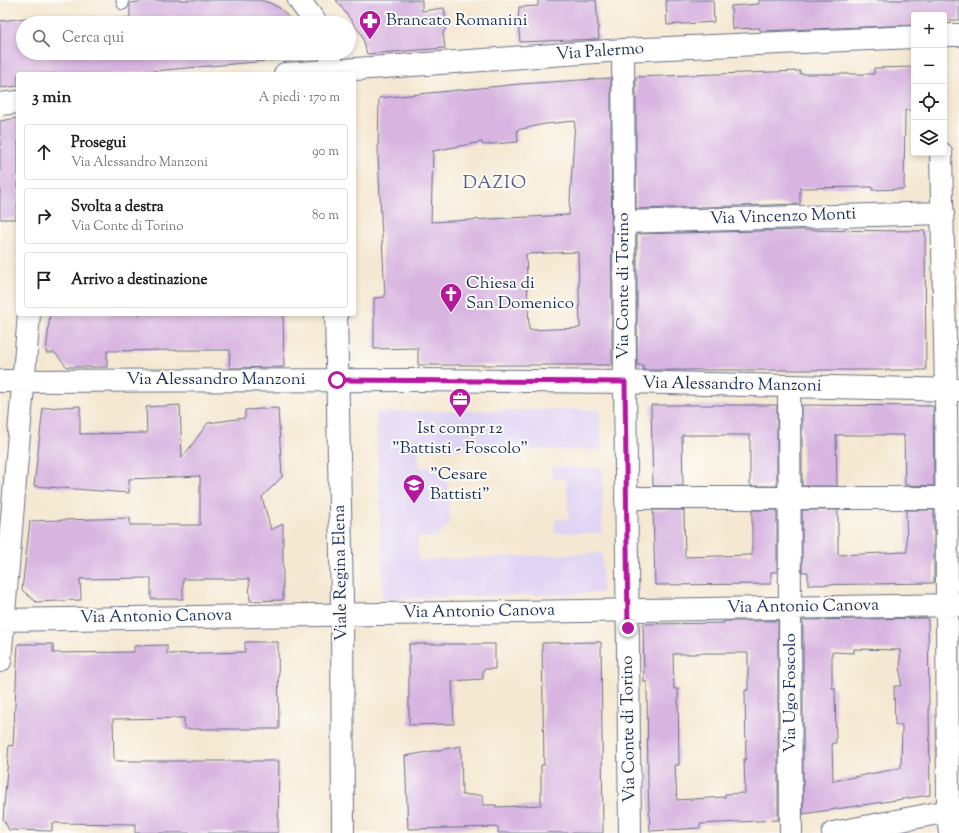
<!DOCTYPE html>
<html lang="it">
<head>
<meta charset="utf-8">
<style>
  body { margin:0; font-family:"Sorts Mill Goudy",serif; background:#f2f2f2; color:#202124 }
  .controls { position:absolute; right:12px; top:12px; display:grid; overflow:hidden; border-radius:4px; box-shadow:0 2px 6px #0003 }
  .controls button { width:36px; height:36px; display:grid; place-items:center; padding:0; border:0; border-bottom:1px solid #e0e0e0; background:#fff; color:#202124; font:20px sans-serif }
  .stop { position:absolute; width:12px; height:12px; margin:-9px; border:3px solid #b5179e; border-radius:50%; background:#fff }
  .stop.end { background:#b5179e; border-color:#fff; box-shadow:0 1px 4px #0008 }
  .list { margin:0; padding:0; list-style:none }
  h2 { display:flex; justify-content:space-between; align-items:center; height:52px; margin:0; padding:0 16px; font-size:17px }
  h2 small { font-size:13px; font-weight:400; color:#757577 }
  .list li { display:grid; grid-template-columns:26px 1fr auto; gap:12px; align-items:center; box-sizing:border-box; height:56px; margin:0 8px 8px; padding:0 8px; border:1px solid #e0e0e0; border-radius:4px }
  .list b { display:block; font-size:15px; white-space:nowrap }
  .list p { margin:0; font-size:13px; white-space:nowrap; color:#757577 }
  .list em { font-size:13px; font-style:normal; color:#757577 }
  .icon { flex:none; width:22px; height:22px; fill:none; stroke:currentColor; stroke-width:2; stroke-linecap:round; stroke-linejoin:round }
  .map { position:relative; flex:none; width:959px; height:833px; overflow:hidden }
  .search { position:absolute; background:#fff; box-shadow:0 2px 6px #0003; left:16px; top:16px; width:340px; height:44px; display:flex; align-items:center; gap:10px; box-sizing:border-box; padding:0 14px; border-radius:22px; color:#757577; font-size:15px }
  .panel { position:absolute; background:#fff; box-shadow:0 2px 6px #0003; left:16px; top:72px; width:340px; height:244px; border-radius:4px }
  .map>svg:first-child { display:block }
  .built { fill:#e0d4f4 }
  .building { fill:#d8b5e1; fill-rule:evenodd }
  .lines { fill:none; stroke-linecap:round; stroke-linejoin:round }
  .lane-casing { stroke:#677087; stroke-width:13 }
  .street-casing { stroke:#677087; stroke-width:24 }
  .secondary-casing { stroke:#677087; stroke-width:24 }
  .lane { stroke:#fff; stroke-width:11 }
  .street { stroke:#fff; stroke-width:22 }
  .secondary { stroke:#fff; stroke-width:22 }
  .route { stroke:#b5179e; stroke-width:5 }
  .labels { text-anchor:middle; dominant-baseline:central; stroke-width:4; stroke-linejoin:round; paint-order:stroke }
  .poi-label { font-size:17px; fill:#1b2f5e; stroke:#fdfcf7; text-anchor:start }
  .street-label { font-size:17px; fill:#1b2f5e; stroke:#fdfcf7 }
  .neighbourhood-label { font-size:18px; letter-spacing:1px; fill:#5d5e8c; stroke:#fdfcf7 }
</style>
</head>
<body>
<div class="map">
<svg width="959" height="833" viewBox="0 0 959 833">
  <rect width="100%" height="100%" fill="#fdfcf7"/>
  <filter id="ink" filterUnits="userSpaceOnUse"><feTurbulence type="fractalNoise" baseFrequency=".025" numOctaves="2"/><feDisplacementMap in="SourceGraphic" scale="8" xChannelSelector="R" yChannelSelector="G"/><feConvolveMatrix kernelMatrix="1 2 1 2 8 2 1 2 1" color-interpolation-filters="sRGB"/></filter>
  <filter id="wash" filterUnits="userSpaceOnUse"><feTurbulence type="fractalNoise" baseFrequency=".012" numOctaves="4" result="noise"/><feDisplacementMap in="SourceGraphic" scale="16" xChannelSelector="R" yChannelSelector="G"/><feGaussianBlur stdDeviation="0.9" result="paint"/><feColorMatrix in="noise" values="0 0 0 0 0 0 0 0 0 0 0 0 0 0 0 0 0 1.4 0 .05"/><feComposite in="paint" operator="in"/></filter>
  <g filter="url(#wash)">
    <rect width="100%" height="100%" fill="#f5e8d2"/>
    <path class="built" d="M600,409l2,41 -184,-1 2,19 15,-2 13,19 1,40 -14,13 -17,-1v23l184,-7 1,40 -220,6 -7,-187z
      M553,466l50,2 -1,65h-47v-14h14l-3,-40 -14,-1z"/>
    <g id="blocks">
      <path class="building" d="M154,0h106l10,3 11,6 13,14h-215l51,-6v-14z
        M336,0h86v11l22,-3 3,18 -4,7 2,15 -78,6 -5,-19z
        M538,0h58l3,39 -79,3 -2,-22 1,-13 19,-1z
        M666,0h47l1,22 -47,3z
        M759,0h200v20h-15v-5h-30v10l-154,6v-3l-28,1 -1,-23 28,-2z
        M34,17v6h-11v30h290v4l-195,17h-100v12l-18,2v-67z
        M914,67v43h-9l-1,79 -32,1v-3l-72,1v16l-164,5v-132l164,-6v3h74v-6z
        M611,78l1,287h-194v-17l-44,1v-51l11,-1 -7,-141 1,-58 141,-14zM575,121l-6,94 -138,7 2,-71 49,-9v3l36,-3 -1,-12 28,-6zM578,252l2,76 -51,2 -3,-76z
        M18,118v80l-2,21h-16v-98z
        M801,230l124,1 1,139h-283v-5h-6v-131z
        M50,314h233l1,53 -55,1 1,-18h-54l-69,1v16h-40l-12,-14h-9z
        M180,405l2,53 26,-35 37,-5v-8l33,-2 4,69 -20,20 9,33 12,-6v76l-33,1 -1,-22h-66v20h-32v-21l-71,1 1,21 -45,2 -14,-12 8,-69 100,-3v7h70v-49l-71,3v14l-95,-7 9,-78 37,-2v28l67,-1 -1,-26z
        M651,405h126v81h-25l-2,-2v-49h-68l1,51h-30z
        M802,405l131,1 1,80 -29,-1 -1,-50h-68l1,51h-35z
        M653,510h31l1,47 67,-2v-45h25v62h-6v12l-116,1z
        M802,510h36v45l69,-3 -1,-42h28v73l-126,2v-13h-6z
        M928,618l2,177 -127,19v-194zM854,649l46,1 1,36h-7l1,39h7l-1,43 -68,13 -1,-38h4l-1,-55h-3v-36l22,1z
        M724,621h54v199l-78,4v4l-50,3 -2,-45 -1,-104h-3l-1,-58 81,-1zM696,653h52v37h-3l1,69h-2l1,34 -20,1v3l-48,3 -2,-35h4l-1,-76h-4l-1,-35h23z
        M245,642h33l1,87h-95v-11l-71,1 1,42h165l-1,72h-143v-9l-83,-1v8l-43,-1 -6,-11 6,-74 4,1 5,-102h35v9l81,-1v-6l33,-1v9l78,-2z
        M601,642l2,191h-105v-6l-90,2 -3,-73 56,-10 1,49h21v10h13v2l45,-2v-40h3l-2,-122z
        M409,644h86v25h-12v10l-31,2 2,43 -45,1z"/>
    </g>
  </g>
  <g filter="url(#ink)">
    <use href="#blocks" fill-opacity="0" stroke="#677087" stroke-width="1"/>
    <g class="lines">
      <g class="lane-casing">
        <path id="lane" d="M122,0l1,4"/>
      </g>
      <g class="street-casing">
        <path id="street" d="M944,35h15
          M623,50l2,332 5,451
          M285,74l338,-24 291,-13
          M0,104l18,-2
          M941,153l5,237 2,422 2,21
          M623,222l320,-9
          M0,381l413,-1 212,2 334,8
          M789,386l2,447
          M626,498h333
          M0,620l959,-15
          M0,661l29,-347
          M833,833l126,-24"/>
      </g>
      <g class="secondary-casing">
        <path id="secondary" d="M299,0l17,23
          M330,53l4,21
          M336,314l6,286 1,233"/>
      </g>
      <use href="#lane" class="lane"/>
      <use href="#street" class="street"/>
      <use href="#secondary" class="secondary"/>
    </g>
  </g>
  <g class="lines" filter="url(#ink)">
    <path class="route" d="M337,380l288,2 3,246"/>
  </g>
  <defs>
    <g id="pharmacy-pin" transform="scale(1.15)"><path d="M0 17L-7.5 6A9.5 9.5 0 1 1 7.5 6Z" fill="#b5179e" stroke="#fdfcf7"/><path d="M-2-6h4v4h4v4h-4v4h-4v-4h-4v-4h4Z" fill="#fff"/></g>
    <g id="church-pin" transform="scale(1.15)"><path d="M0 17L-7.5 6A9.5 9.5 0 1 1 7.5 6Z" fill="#b5179e" stroke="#fdfcf7"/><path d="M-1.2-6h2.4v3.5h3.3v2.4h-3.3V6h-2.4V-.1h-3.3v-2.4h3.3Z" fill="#fff"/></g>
    <g id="office-pin" transform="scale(1.15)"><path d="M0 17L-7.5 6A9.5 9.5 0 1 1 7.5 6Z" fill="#b5179e" stroke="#fdfcf7"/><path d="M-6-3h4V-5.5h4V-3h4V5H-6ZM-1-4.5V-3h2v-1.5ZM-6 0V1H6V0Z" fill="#fff"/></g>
    <g id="school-pin" transform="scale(1.15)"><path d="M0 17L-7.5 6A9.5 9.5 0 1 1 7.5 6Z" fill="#b5179e" stroke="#fdfcf7"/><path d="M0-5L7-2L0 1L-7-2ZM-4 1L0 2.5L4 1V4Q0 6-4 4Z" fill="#fff"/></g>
  </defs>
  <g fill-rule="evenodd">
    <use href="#pharmacy-pin" x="370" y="21"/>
    <use href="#church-pin" x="451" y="294"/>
    <use href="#office-pin" x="460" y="399"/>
    <use href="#school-pin" x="414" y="485"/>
  </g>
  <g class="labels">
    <g class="poi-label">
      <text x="386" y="21">Brancato Romanini</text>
      <text x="466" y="284">Chiesa di<tspan x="466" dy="20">San Domenico</tspan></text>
      <text x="460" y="429" text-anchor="middle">Ist compr 12<tspan x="460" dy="20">"Battisti - Foscolo"</tspan></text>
      <text x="430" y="475">"Cesare<tspan x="430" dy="20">Battisti"</tspan></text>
    </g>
    <g class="street-label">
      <text transform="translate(600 52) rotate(-4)">Via Palermo</text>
      <text transform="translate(783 217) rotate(-2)">Via Vincenzo Monti</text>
      <text transform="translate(624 286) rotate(-90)">Via Conte di Torino</text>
      <text x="216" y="380">Via Alessandro Manzoni</text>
      <text transform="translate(732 385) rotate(1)">Via Alessandro Manzoni</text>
      <text transform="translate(341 573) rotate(-91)">Viale Regina Elena</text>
      <text transform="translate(803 607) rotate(-1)">Via Antonio Canova</text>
      <text transform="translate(479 612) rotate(-1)">Via Antonio Canova</text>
      <text transform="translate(156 617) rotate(-1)">Via Antonio Canova</text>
      <text transform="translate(791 693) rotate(-90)">Via Ugo Foscolo</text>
      <text transform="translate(629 729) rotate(-91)">Via Conte di Torino</text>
    </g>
    <g class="neighbourhood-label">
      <text x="495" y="184">DAZIO</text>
    </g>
  </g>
</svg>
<div class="controls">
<button>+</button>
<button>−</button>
<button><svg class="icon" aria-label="locate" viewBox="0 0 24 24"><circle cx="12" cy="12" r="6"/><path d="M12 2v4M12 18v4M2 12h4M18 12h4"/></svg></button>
<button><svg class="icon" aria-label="layers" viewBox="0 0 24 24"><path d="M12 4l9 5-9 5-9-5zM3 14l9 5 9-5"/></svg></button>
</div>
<div class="stop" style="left:337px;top:380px"></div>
<div class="stop end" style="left:628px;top:628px"></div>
<div class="search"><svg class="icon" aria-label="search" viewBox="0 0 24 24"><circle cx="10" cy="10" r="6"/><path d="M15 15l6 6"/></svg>Cerca qui</div>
<section class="panel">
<h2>3 min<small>A piedi · 170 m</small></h2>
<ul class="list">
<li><svg class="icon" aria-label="ahead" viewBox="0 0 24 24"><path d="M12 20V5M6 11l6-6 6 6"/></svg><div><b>Prosegui</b><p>Via Alessandro Manzoni</p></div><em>90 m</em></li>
<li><svg class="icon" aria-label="right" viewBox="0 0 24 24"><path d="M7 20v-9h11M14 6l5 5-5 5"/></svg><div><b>Svolta a destra</b><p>Via Conte di Torino</p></div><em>80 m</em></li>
<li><svg class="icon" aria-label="arrive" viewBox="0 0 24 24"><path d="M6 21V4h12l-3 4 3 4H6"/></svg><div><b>Arrivo a destinazione</b></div></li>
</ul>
</section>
</div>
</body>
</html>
